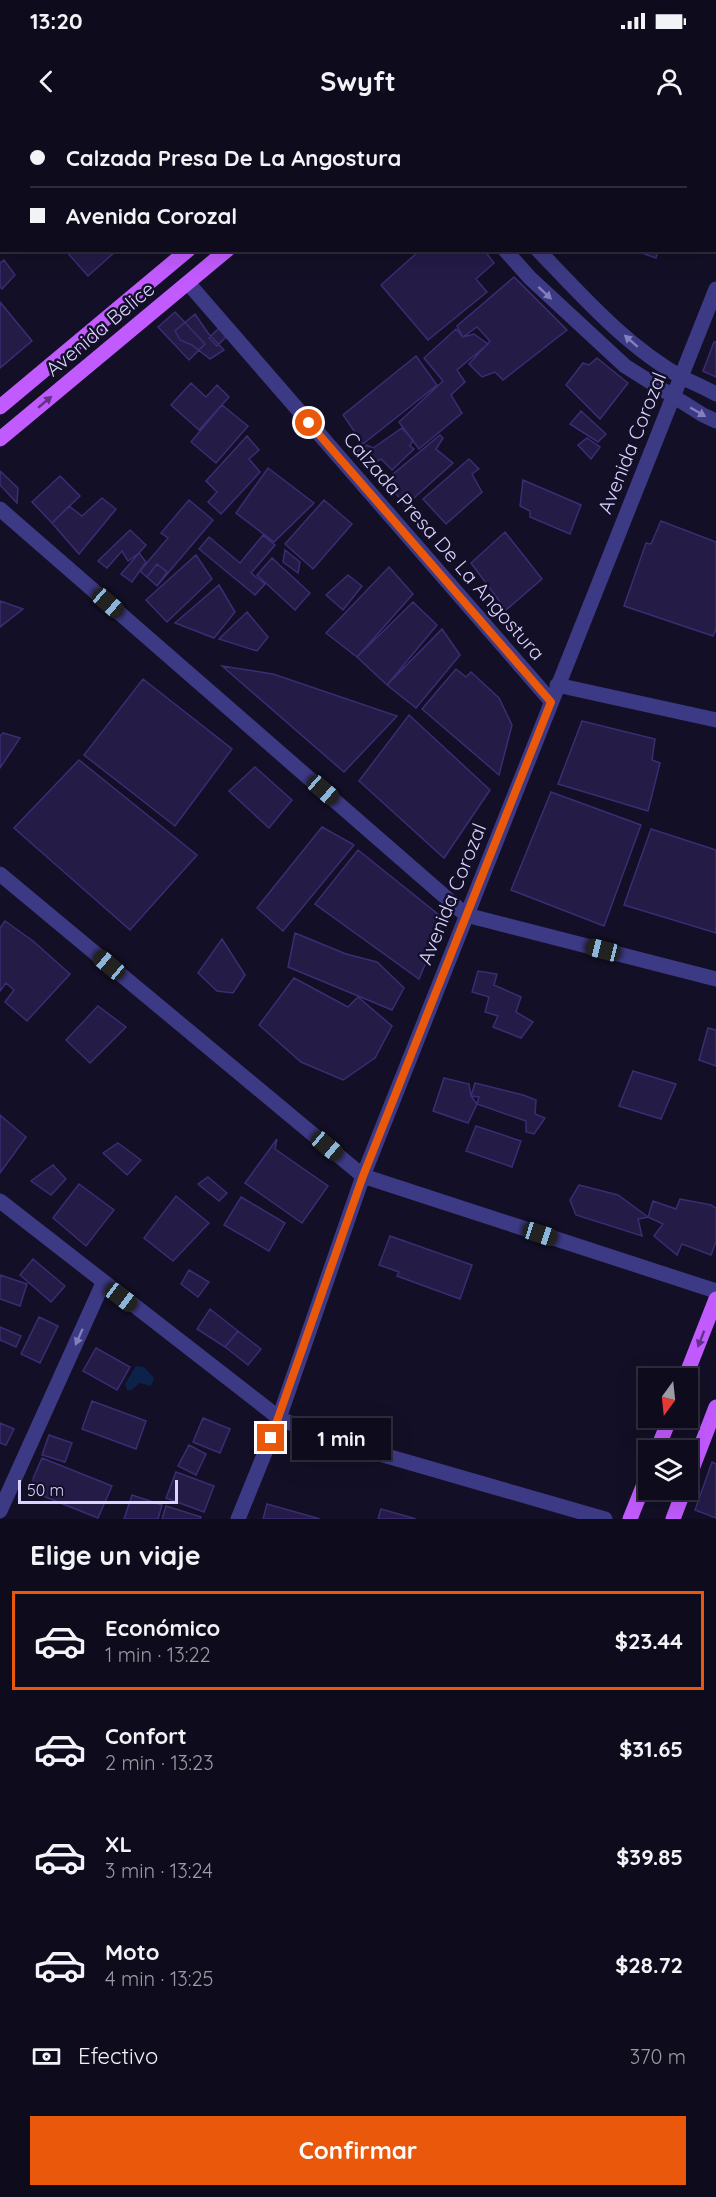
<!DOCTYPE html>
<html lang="es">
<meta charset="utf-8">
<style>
body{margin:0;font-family:Quicksand,sans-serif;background:#171425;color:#f1f3f6;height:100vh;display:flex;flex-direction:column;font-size:22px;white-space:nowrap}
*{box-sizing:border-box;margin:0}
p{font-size:20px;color:#9b9ba3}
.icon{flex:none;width:33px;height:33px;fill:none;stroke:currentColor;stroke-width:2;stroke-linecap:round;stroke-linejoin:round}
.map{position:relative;height:1399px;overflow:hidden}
.details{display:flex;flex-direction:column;background:#0e0b1c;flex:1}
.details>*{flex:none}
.hud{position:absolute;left:0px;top:0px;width:717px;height:132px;box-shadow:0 6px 24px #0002,0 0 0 2px #2e2b3b;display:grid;align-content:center;height:132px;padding:0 30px;background:#0e0b1c}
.needle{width:39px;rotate:195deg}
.buttons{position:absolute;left:638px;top:1248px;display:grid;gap:12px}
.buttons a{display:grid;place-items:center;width:60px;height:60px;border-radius:0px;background:#0e0b1c;box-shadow:0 6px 24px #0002,0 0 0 2px #2e2b3b;font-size:30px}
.scale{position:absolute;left:18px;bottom:15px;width:160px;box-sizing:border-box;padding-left:6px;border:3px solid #d9d4ff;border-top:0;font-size:16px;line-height:21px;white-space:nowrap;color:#d9d4ff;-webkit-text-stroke:4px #130f26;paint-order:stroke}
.end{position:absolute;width:27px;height:27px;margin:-14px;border:8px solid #ea580c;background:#fff;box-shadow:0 0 0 3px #fff}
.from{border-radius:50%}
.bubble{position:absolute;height:42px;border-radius:0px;background:#0e0b1c;box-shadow:0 6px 24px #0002,0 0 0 2px #2e2b3b;font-size:20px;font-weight:700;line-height:42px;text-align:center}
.car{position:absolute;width:18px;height:36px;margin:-18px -9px;border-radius:8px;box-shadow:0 0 4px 2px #0007;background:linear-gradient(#222 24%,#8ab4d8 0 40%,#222 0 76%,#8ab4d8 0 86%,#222 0)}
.hud b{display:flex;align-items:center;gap:21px;height:57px;font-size:22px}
.hud b+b{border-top:2px solid #2e2b3b}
.hud i{width:15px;height:15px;background:#f1f3f6}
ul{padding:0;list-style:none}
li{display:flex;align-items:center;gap:18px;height:99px;margin:0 12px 9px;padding:0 18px;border:3px solid transparent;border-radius:0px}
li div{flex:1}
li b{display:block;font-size:22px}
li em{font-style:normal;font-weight:700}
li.current{border-color:#ea580c}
li>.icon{width:54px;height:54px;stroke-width:1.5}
h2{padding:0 30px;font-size:27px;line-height:72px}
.pay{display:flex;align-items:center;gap:15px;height:66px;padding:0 30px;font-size:22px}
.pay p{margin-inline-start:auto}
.cta{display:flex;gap:12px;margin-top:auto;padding:12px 30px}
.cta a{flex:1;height:69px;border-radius:0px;background:#ea580c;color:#fff;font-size:24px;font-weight:700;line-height:69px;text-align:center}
.status{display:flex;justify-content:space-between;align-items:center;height:42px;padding:0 30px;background:#0e0b1c;direction:ltr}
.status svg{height:16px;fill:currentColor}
header{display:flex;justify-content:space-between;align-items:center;height:78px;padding:0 30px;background:#0e0b1c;font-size:27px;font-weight:700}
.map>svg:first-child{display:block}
</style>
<div class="status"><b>13:20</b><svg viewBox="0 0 49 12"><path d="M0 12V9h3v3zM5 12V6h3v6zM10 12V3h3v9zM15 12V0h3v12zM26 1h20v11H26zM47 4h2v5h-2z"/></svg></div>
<header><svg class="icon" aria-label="back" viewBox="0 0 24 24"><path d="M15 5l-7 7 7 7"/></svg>Swyft<svg class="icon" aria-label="person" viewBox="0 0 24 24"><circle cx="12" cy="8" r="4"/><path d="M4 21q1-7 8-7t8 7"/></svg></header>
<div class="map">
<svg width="716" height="1399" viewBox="0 0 716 1399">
<rect width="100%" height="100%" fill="#130f26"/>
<path fill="#0c2248" d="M136,1246L144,1247L153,1257L154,1259L151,1266L140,1263L131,1270H127L125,1264Z"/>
<path fill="#241b47" stroke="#3b2d73" stroke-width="1.5" d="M0,0H35L2,2L0,55Z
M262,0H301L303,2H263Z
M479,0H602V2Z
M65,130H116V131L88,156Z
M420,130H470L473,133L476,130H484L494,143L476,159L487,172L428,220L381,165Z
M633,130H658L656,138Z
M4,140L15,155L2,169L0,167V143Z
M514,157L567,210L503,260L495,252L482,257L469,244L490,221L477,207L463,217L457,206Z
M0,182L32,221L0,248Z
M175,192L205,224L189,240L158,207Z
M195,194L208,213L224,230L210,239L192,225L180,220L175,211Z
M221,206L229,214L217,226L209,218Z
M456,209L463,217L474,214L488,224L457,250L465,262L451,275L462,293L419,329L399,302L443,261L424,238Z
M714,222H716V257L703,251Z
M416,236L437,265L363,324L343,295Z
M597,238L628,263L600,299L566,265L583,243L589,245Z
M191,263L206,277L217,265L229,277L199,310L171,285Z
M222,285L248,306L216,343L191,322Z
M581,291L606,314L598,322L570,304Z
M402,308L413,320L410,326L414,329L392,350L381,339L367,346L355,333L367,325L373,328Z
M440,315L443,318L436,329L453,343L405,386L386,360Z
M247,316L259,330L249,339L260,352L221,394L208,382L217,372L206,361Z
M587,318L600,327L591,339L578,325Z
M469,339L479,349L472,354L482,372L446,404L423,379Z
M268,348L314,383L274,422L236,393Z
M0,351L18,368L17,383L0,365Z
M60,356L80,376L52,403L32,382Z
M523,360L581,385L570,414L530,397V391L520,386Z
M102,378L116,389L79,434L52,403L69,386L82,396Z
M189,380L213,400L157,466L140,451L168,418L161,413Z
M324,380L352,404L313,449L285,424Z
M661,401L716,422V509L713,516L624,486L646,423L651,424Z
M130,410L146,425L139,433L128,441L122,431L107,448L98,441Z
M505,412L542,459L506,490L471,443Z
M263,415L275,425L251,453L265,464L255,475L199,429L209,417L240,443Z
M285,430L300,442L298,453L283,442Z
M139,433L146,442L132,462L121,454Z
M196,435L212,459L167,502L146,480Z
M272,438L310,473L295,490L257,455Z
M157,444L167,452L157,466L147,457Z
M389,447L413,474L357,537L326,513Z
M348,455L362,466L343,490L326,475Z
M219,465L235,492L214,518L175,503Z
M0,481L23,489L0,507Z
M413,482L437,505L387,565L357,537Z
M247,492L268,517L257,531L219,519Z
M442,509L460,535L416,588L387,565Z
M222,546L273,554L397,596L344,652Z
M456,549L466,557L471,552L499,578L512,605L499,655L422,589Z
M143,559L232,629L175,706L84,635Z
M409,595L490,670L444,738L359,661Z
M582,601L655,619L652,640L660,643L648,691L558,664Z
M3,613L20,618L0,648V616Z
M79,640L197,735L130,810L14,708Z
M255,647L292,680L269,708L229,671Z
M551,672L641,705L604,806L511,770Z
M322,707L354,725L283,811L257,788Z
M651,709L716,730V813L624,785Z
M358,730L444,799L419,859L315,784Z
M5,801L33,821L70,854L27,901L5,882L14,870L6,863L0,871V808Z
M295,813L346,834L377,842L404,868L392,890L288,847Z
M222,819L245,855L233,873L217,871L198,853Z
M478,851L497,854L494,865L521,877L516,892L533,902L521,918L493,907L498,896L485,892L489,877L472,872Z
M294,858L348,887L358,877L392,906L375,938L343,960L301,942L259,905Z
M98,886L126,907L90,943L66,920Z
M708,908L716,910V946L699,940Z
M633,951L676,964L661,999L619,986Z
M444,958L469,964L471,976L477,984L468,1003L433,991Z
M475,963L523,975L536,980L535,994L545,998L534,1014L526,1012V1001L477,984L479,977L471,976Z
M0,995L26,1017L0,1053Z
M476,1006L521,1021L512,1047L466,1031Z
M277,1019L275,1029L328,1066L302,1103L245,1063Z
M118,1023L141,1040L127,1055L103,1033Z
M53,1045L66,1059L51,1075L31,1061Z
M208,1057L227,1073L219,1081L198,1064Z
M79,1064L114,1090L86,1126L53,1098Z
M579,1065L618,1075L648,1097L638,1099L642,1116L576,1095L570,1080Z
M176,1076L209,1103L173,1141L144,1118Z
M241,1077L285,1103L269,1131L224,1105Z
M680,1079L711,1085L716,1088V1122L711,1135L682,1124L677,1135L654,1116L663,1104L648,1097L653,1081L676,1089Z
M390,1116L472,1145L460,1179L397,1156L399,1152L379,1145Z
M33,1139L65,1166L51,1182L20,1155Z
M189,1150L209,1162L198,1177L181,1164Z
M0,1155L27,1164L20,1186L0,1179Z
M210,1189L238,1211L225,1227L197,1209Z
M39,1197L58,1206L40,1243L21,1234Z
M0,1207L21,1216L16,1227L0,1220Z
M238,1211L261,1229L248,1245L225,1227Z
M96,1228L130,1247L117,1270L83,1251Z
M92,1281L146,1301L136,1329L82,1309Z
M203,1298L230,1309L220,1333L193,1322Z
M0,1303L14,1309L6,1325L0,1323Z
M49,1315L72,1323L65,1342L42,1335Z
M189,1325L206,1334L196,1355L178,1346Z
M42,1338L112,1366L98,1398L28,1370Z
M712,1342L716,1344V1398L695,1390Z
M176,1352L214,1366L204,1392L166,1378Z
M132,1375L162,1385L158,1399H124Z
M267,1384L320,1399H263Z
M166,1386L201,1397L200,1399H162Z
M381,1389L416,1399H378Z"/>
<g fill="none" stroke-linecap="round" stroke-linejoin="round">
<path stroke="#3d3a85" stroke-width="15" d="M143,0L144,2
M413,0L415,2
M0,82L2,84
M505,130L530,158L625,246L703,295L716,301
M538,130C582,176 627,227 683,258C694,263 705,268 716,274
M188,163L551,581
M0,389L466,795L716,859
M557,565L716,600
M0,754L363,1056L716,1171
M0,1081L279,1298L321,1317L605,1399
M0,1391L103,1163
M238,1399L279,1298L363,1056L716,169"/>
<path stroke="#c25bff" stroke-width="15" d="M344,2L345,0
M383,2L384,0
M0,287L188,130
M0,319L227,130
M685,1258L716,1179
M657,1330L670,1298
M687,1362L716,1287
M630,1399L648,1354
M673,1399L684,1370"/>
</g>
<defs><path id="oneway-solid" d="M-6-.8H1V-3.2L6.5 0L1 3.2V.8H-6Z" transform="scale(1.5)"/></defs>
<g fill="#837fbc">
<use href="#oneway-solid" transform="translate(545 173) rotate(43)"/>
<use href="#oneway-solid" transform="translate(631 221) rotate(-139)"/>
<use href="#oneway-solid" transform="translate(698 292) rotate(30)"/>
<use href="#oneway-solid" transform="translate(79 1217) rotate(114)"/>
</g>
<g fill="#623188">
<use href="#oneway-solid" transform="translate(45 282) rotate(-40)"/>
<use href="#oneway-solid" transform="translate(701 1219) rotate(111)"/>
</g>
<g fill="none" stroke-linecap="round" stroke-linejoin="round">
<path stroke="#ea580c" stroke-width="8" d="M271,1318L363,1056L551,582L309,303"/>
</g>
<g text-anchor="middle" stroke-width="5" stroke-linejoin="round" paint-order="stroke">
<g font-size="20" fill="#d9d4ff" stroke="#130f26">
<text transform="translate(100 209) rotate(-40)" y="7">Avenida Belice</text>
<text transform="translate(632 323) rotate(-68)" y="7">Avenida Corozal</text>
<text transform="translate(444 426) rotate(49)" y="7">Calzada Presa De La Angostura</text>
<text transform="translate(452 774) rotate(-68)" y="7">Avenida Corozal</text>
</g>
</g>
</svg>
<div class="buttons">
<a><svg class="needle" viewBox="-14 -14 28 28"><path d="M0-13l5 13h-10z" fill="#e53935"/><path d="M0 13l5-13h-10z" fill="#9b9ba3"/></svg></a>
<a><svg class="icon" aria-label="layers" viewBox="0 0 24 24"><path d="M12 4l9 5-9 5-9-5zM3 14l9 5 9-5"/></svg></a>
</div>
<div class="scale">50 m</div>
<i class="end from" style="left:309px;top:303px"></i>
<i class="end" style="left:271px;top:1318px"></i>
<div class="bubble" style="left:292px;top:1298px;width:99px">1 min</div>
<i class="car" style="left:108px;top:483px;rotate:131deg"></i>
<i class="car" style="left:323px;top:670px;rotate:131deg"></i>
<i class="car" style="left:603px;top:830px;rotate:284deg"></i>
<i class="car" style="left:109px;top:845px;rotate:310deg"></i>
<i class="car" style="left:327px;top:1026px;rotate:130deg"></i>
<i class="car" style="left:540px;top:1114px;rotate:108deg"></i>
<i class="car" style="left:121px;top:1177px;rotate:127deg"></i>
<div class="hud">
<b><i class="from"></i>Calzada Presa De La Angostura</b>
<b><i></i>Avenida Corozal</b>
</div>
</div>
<section class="details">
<h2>Elige un viaje</h2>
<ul>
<li class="current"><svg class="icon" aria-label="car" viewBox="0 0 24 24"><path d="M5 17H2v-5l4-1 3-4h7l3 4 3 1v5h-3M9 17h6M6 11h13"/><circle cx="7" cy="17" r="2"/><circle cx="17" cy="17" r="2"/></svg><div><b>Económico</b><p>1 min · 13:22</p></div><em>$23.44</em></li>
<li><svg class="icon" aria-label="car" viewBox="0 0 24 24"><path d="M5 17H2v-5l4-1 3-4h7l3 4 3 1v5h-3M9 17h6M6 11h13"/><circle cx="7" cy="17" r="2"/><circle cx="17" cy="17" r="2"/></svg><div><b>Confort</b><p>2 min · 13:23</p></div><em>$31.65</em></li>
<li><svg class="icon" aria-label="car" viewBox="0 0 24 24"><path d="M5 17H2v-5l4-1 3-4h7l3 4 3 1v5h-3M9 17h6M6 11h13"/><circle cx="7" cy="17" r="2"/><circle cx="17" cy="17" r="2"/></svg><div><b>XL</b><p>3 min · 13:24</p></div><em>$39.85</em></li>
<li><svg class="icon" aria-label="car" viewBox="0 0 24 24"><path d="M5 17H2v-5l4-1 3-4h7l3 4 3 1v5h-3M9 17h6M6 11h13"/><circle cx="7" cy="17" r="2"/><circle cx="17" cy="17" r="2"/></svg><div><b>Moto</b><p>4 min · 13:25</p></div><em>$28.72</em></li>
</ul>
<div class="pay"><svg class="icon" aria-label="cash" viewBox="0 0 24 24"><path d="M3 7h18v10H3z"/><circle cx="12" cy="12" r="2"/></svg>Efectivo<p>370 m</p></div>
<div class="cta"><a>Confirmar</a></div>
</section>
